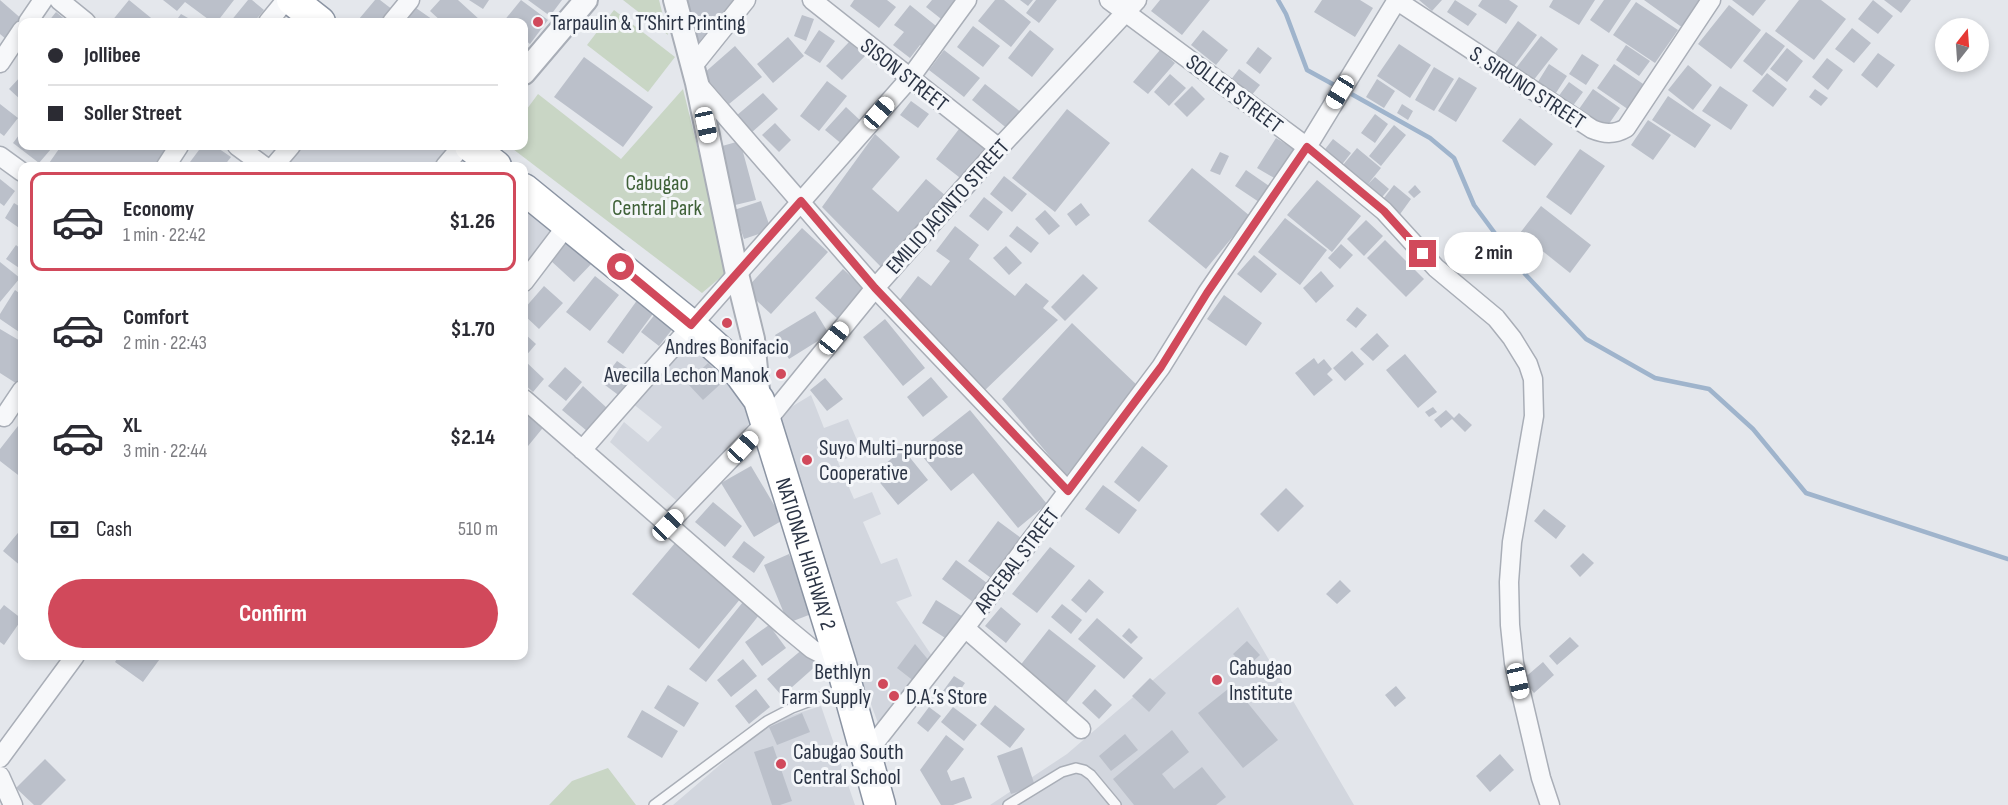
<!DOCTYPE html>
<meta charset="utf-8">
<style>
body{margin:0;font-family:"Sofia Sans Condensed",sans-serif;background:#f7f7f7;color:#2b2b33;height:100vh;display:flex;flex-direction:column;font-size:22px;white-space:nowrap}
*{box-sizing:border-box;margin:0}
p{font-size:20px;color:#7c7c81}
.icon{flex:none;width:33px;height:33px;fill:none;stroke:currentColor;stroke-width:2;stroke-linecap:round;stroke-linejoin:round}
.map{position:relative;flex:1;overflow:hidden}
.panel{position:absolute;left:18px;top:162px;width:510px;height:498px;display:flex;flex-direction:column;background:#fff;border-radius:12px;box-shadow:0 3px 9px #0003}
.panel>*{flex:none}
.guide{position:absolute;left:18px;top:18px;width:510px;height:132px;border-radius:12px;box-shadow:0 3px 9px #0003;display:grid;align-content:center;height:132px;padding:0 30px;background:#fff}
.needle{width:39px;rotate:17deg}
.fabs{position:absolute;left:1935px;top:18px;display:grid;gap:12px}
.fabs a{display:grid;place-items:center;width:54px;height:54px;border-radius:50%;background:#fff;box-shadow:0 3px 9px #0003;font-size:30px}
.end{position:absolute;width:27px;height:27px;margin:-14px;border:8px solid #d1495b;background:#fff;box-shadow:0 0 0 3px #fff}
.from{border-radius:50%}
.bubble{position:absolute;height:42px;border-radius:21px;background:#fff;box-shadow:0 3px 9px #0003;font-size:20px;font-weight:700;line-height:42px;text-align:center}
.car{position:absolute;width:18px;height:36px;margin:-18px -9px;border-radius:8px;box-shadow:0 0 4px 2px #0007;background:linear-gradient(#fff 24%,#345 0 40%,#fff 0 76%,#345 0 86%,#fff 0)}
.guide b{display:flex;align-items:center;gap:21px;height:57px;font-size:22px}
.guide b+b{border-top:2px solid #e1e1e2}
.guide i{width:15px;height:15px;background:#2b2b33}
ul{padding:10px 0 0;list-style:none}
li{display:flex;align-items:center;gap:18px;height:99px;margin:0 12px 9px;padding:0 18px;border:3px solid transparent;border-radius:12px}
li div{flex:1}
li b{display:block;font-size:22px}
li em{font-style:normal;font-weight:700}
li.on{border-color:#d1495b}
li>.icon{width:54px;height:54px;stroke-width:1.5}
.pay{display:flex;align-items:center;gap:15px;height:66px;padding:0 30px;font-size:22px}
.pay p{margin-inline-start:auto}
.cta{display:flex;gap:12px;margin-top:auto;padding:12px 30px}
.cta a{flex:1;height:69px;border-radius:36px;background:#d1495b;color:#fff;font-size:24px;font-weight:700;line-height:69px;text-align:center}
.map>svg:first-child{display:block}
</style>
<div class="map">
<svg width="2008" height="805" viewBox="0 0 2008 805">
<rect width="100%" height="100%" fill="#e4e7ec"/>
<path fill="#d2d6de" d="M303,146H444L450,151L437,166H285Z
M524,206L556,232L524,272Z
M690,341L740,388L749,424L678,502L610,442L624,422L648,442L662,427L632,403Z
M811,395L824,428L848,419L862,452L838,462L854,499L872,492L881,514L863,522L881,564L897,558L912,596L896,602L936,662L881,731L842,627L778,415Z
M1238,607L1354,805H990L1067,754Z
M821,706L855,805H673L770,722Z"/>
<path fill="#c9d6c5" d="M623,0H659L668,35Z
M614,10L675,57L648,92L587,45Z
M683,89L728,271L702,293L509,146H524V113L538,94L621,159Z
M608,768L636,805H549L572,781Z"/>
<g fill="none" stroke-linecap="round" stroke-linejoin="round">
<path stroke="#9fb4cc" stroke-width="4.5" d="M1278,0L1286,14L1307,70L1338,87
M1346,91L1430,138L1454,158L1474,205L1525,274L1586,339L1655,378L1709,389L1753,429L1806,493L2008,559"/>
</g>
<path fill="#bbc0ca" d="M0,0L24,21L7,40L0,34Z
M129,0L156,22H111Z
M163,0H234L217,22H212L185,2L177,11Z
M248,0H252L264,10L254,22H230Z
M375,0H380L393,10L384,22H363L359,19Z
M440,0H458L480,20L478,22H442L430,11Z
M469,0H489L483,9Z
M521,0L548,20L530,44L524,39V22H503Z
M528,0H562L550,16Z
M683,0H733L695,47Z
M854,0H887L896,7L879,28L850,6Z
M932,0H962L945,22L926,7Z
M995,0H1004L1031,22L1011,47L978,21Z
M1020,0H1033L1028,6Z
M1036,0H1057L1039,23L1026,13Z
M1160,0H1210L1182,35L1151,11Z
M1322,0H1360L1373,8L1355,37L1314,12Z
M1419,0H1442L1432,11Z
M1455,0L1477,14L1468,26L1447,12Z
M1482,0H1509L1518,6L1506,24L1478,6Z
M1553,0H1595L1579,25L1549,7Z
M1604,0H1631L1609,33L1590,20Z
M1644,0H1703L1683,28Z
M1732,0H1766L1753,16Z
M1799,0H1821L1846,19L1814,60L1775,31Z
M1873,0L1893,16L1878,34L1858,19Z
M1884,0H1911L1901,13Z
M1636,2L1678,30L1655,63L1613,35Z
M910,5L941,30L926,50L920,45L910,58L893,45L904,32L894,25Z
M1729,5L1761,30L1731,69L1698,44Z
M416,8L436,22H405Z
M56,12L68,22H48Z
M181,14L195,22H175Z
M802,15L814,19L806,41L794,36Z
M1518,21L1537,35L1509,73L1491,59Z
M973,26L1000,46L983,67L957,47Z
M1852,28L1871,43L1854,63L1835,49Z
M819,30L835,41L820,63L804,53Z
M1030,30L1054,49L1032,77L1008,58Z
M1203,30L1228,50L1216,65L1191,45Z
M1766,32L1785,46L1762,76L1743,61Z
M1541,36L1558,49L1529,86L1512,73Z
M788,37L804,56L773,83L757,64Z
M849,42L865,56L842,80L826,66Z
M524,44L533,51L524,64Z
M1399,44L1431,65L1410,98L1377,76Z
M1626,45L1650,61L1639,76L1616,60Z
M735,46L762,77L729,104L703,74Z
M1258,47L1272,58L1260,74L1246,63Z
M1787,48L1803,61L1787,82L1770,69Z
M944,50L980,78L964,97L929,70Z
M1160,50L1175,63L1148,94L1133,82Z
M1878,53L1895,65L1877,88L1861,75Z
M1582,54L1599,65L1586,85L1569,74Z
M584,57L653,107L623,147L554,97Z
M1827,58L1843,70L1828,90L1812,77Z
M1549,64L1567,76L1554,96L1536,85Z
M1614,64L1649,88L1632,112L1597,88Z
M1688,65L1712,85L1693,110L1668,90Z
M1434,67L1454,79L1434,111L1415,100Z
M1239,69L1260,85L1247,101L1227,85Z
M1767,73L1787,89L1773,107L1752,91Z
M1170,74L1186,88L1169,106L1154,92Z
M22,75V101L9,89Z
M1459,77L1477,88L1456,122L1438,111Z
M1377,79L1395,91L1384,108L1366,97Z
M827,81L847,96L819,131L800,116Z
M1569,82L1583,92L1572,107L1558,97Z
M985,84L1022,113L1009,130L972,100Z
M1192,86L1205,99L1187,117L1174,104Z
M1720,86L1748,105L1731,130L1702,111Z
M1593,89L1620,108L1606,128L1579,109Z
M1815,89L1828,98L1821,106L1809,97Z
M763,93L778,109L751,133L736,116Z
M1668,96L1711,125L1695,148L1652,120Z
M911,101L929,114L918,128L900,115Z
M0,104L18,118L4,136L0,133Z
M1402,104L1413,111L1408,120L1397,113Z
M846,107L863,123L843,145L825,130Z
M1067,109L1110,143L1055,212L1012,178Z
M1375,114L1388,124L1375,143L1361,133Z
M1520,118L1553,144L1535,166L1502,141Z
M1648,120L1671,135L1653,160L1631,145Z
M775,123L791,140L779,152L762,135Z
M1394,125L1406,135L1381,166L1369,156Z
M959,129L987,151L964,181L936,159Z
M22,131V146H46L51,149L39,163L13,143Z
M875,134L900,157L872,189L898,212L926,179L946,196L885,271L822,207Z
M1276,138L1294,149L1276,179L1257,168Z
M1333,139L1351,153L1337,171L1319,157Z
M740,141L756,200L731,206L715,148Z
M61,146H168L173,149L161,166H47Z
M202,146H215L231,157L224,166H187Z
M1357,148L1381,168L1368,184L1375,177L1389,189L1378,202L1338,171Z
M1580,149L1605,166L1571,215L1546,197Z
M1220,152L1229,156L1220,175L1210,171Z
M1192,168L1250,216L1206,269L1148,221Z
M1246,170L1272,188L1262,204L1235,186Z
M1004,176L1027,194L1012,212L990,194Z
M0,179L15,191L4,206L0,203Z
M1317,180L1361,216L1332,252L1287,215Z
M1394,185L1411,199L1398,217L1380,203Z
M1415,185L1421,192L1414,198L1408,192Z
M984,197L1003,212L988,231L969,216Z
M761,201L771,230L744,239L734,210Z
M14,203L22,208V230L5,218Z
M1081,203L1090,215L1076,226L1067,214Z
M1541,206L1591,245L1570,273L1520,233Z
M1045,210L1060,226L1049,235L1035,219Z
M1285,218L1327,250L1300,285L1258,252Z
M1366,220L1383,236L1364,256L1347,239Z
M955,226L979,245L969,259L1015,296L1026,283L1049,301L1043,308L1058,320L983,392L898,302L918,276L931,286L950,261L936,251Z
M1017,226L1039,243L1031,253L1009,236Z
M802,228L828,252L771,314L745,290Z
M572,236L596,259L574,282L550,260Z
M1385,240L1424,279L1406,297L1367,258Z
M1341,244L1353,255L1340,269L1328,258Z
M16,245L22,250V270L6,259Z
M1006,246L1022,263L1009,275L993,258Z
M1254,255L1277,274L1261,293L1237,274Z
M0,262L20,278L0,302Z
M843,269L868,292L841,322L815,298Z
M1321,271L1334,286L1316,303L1303,288Z
M1083,274L1098,288L1065,321L1051,307Z
M595,276L619,295L590,331L566,312Z
M544,286L563,303L539,329L524,315V309Z
M15,290L22,295V334L0,319V314Z
M1224,295L1262,323L1246,346L1207,319Z
M638,299L655,311L623,354L607,342Z
M1357,307L1367,315L1356,328L1346,320Z
M815,311L829,334L789,359L775,335Z
M656,313L674,327L659,346L641,332Z
M885,319L925,368L903,386L863,337Z
M1072,323L1139,387L1066,476L1002,399Z
M0,329L22,342V387L0,373Z
M524,333L536,344L524,358Z
M1377,333L1389,346L1373,361L1360,349Z
M1352,351L1364,364L1345,381L1333,368Z
M1405,354L1437,392L1418,408L1386,370Z
M1314,358L1318,364L1324,359L1332,369L1327,374L1333,380L1314,396L1295,373Z
M524,360L544,379L533,392L524,384Z
M617,361L637,375L621,397L601,382Z
M708,363L725,380L703,400L687,383Z
M565,367L582,382L566,401L548,386Z
M931,377L948,397L923,417L907,397Z
M825,378L843,399L827,411L810,390Z
M583,386L607,408L587,431L562,410Z
M524,406L546,424L524,451Z
M1433,407L1437,412L1429,417L1425,412Z
M970,410L1047,504L1018,528L973,473L951,491L918,451Z
M1446,410L1454,418L1459,413L1472,425L1465,432L1452,419L1441,428L1434,420Z
M18,426L22,430V478L0,461V449Z
M1142,446L1168,466L1139,502L1114,482Z
M903,449L928,480L898,505L873,474Z
M751,466L783,520L754,537L721,483Z
M1103,485L1137,510L1119,534L1085,509Z
M1286,488L1304,506L1278,532L1260,514Z
M713,502L742,526L725,547L695,522Z
M1544,509L1566,526L1556,539L1534,521Z
M998,521L1025,541L995,581L968,561Z
M22,528V567L3,551Z
M744,541L765,557L754,573L732,557Z
M675,543L741,598L699,649L632,594Z
M1050,547L1075,566L1037,613L1012,594Z
M1583,553L1594,563L1580,577L1570,566Z
M789,554L814,613L788,623L764,565Z
M956,560L987,583L973,602L942,579Z
M1089,579L1104,592L1086,613L1071,600Z
M1340,580L1351,591L1337,604L1326,594Z
M747,597L763,610L706,682L689,669Z
M936,600L968,620L953,643L922,623Z
M1062,604L1082,620L1071,634L1051,617Z
M4,605L22,619L4,645L0,642V610Z
M1001,607L1021,624L1006,643L985,626Z
M1097,618L1143,658L1124,679L1078,639Z
M769,625L786,648L762,666L745,642Z
M1129,628L1138,637L1131,644L1122,636Z
M1049,629L1096,666L1065,704L1019,667Z
M1570,637L1579,646L1557,665L1549,656Z
M1247,641L1260,655L1246,668L1233,654Z
M915,644L931,663L915,682L897,668Z
M804,648L818,664L782,696L767,679Z
M119,656H162L143,682L115,662Z
M743,659L757,676L731,697L717,680Z
M1543,662L1554,675L1534,693L1523,679Z
M954,676L965,683L954,699L943,691Z
M1150,678L1166,693L1149,712L1132,696Z
M668,685L699,703L684,727L654,708Z
M1233,685L1278,740L1243,768L1198,713Z
M1396,686L1406,698L1395,707L1385,695Z
M756,689L770,707L749,724L735,706Z
M1095,689L1112,705L1099,719L1082,703Z
M995,705L1025,729L1010,748L980,724Z
M929,707L941,716L928,732L917,723Z
M953,707L977,725L964,741L941,722Z
M642,710L678,731L662,758L627,737Z
M802,713L810,732L777,745L769,727Z
M1172,730L1189,752L1162,774L1174,789L1202,767L1226,797L1216,805H1134L1113,779Z
M1125,734L1138,750L1111,771L1099,756Z
M946,735L964,749L947,771L951,781L964,777L972,798L953,805H941L920,770Z
M773,746L792,801L780,805H772L754,752Z
M1022,747L1035,786L1011,794L997,756Z
M1500,754L1514,770L1490,792L1476,776Z
M45,759L66,780L41,805H34L16,788Z"/>
<g fill="none" stroke-linecap="round" stroke-linejoin="round">
<g stroke="#a9aeb7" stroke-width="12">
<path id="service" d="M654,805L767,721L792,708L845,688
M1008,805L1062,772L1076,768L1084,770L1091,775L1116,805"/>
</g>
<g stroke="#a9aeb7" stroke-width="21">
<path id="minor" d="M59,0L86,22
M812,0L999,148
M1109,0L1307,147L1384,211L1436,268L1496,318L1512,338L1528,364L1533,379L1534,416L1512,542L1509,582L1510,625L1514,663L1541,778L1550,805
M1396,0L1592,129C1604,134 1614,135 1626,128L1711,0
M28,22L43,0
M268,22L286,0
M392,22L410,0
M0,63L22,30
M693,66L746,0
M697,83L875,288L1068,491
M237,146L264,166
M0,156L22,172
M166,166L179,146
M274,166L291,146
M445,166L462,146
M524,282L568,224
M524,399L783,625L812,649L841,664
M4,417L22,390
M582,450L910,78L967,0
M667,525L765,423L875,288L999,148L1137,0
M965,628L1081,729
M866,754L965,628L1161,367L1207,293L1307,147L1397,0
M0,758L75,656
M0,776L13,805"/>
</g>
<g stroke="#a9aeb7" stroke-width="26">
<path id="tertiary" d="M675,0L697,83L737,274L753,339L759,400
M524,73L586,0"/>
</g>
<g stroke="#8b94a3" stroke-width="33">
<g id="trunk">
<path d="M292,0L320,22"/>
<path d="M470,146L496,166"/>
<path id="s1" d="M524,189L691,325L729,359L759,400L841,664L880,805"/>
</g>
</g>
<use href="#service" stroke="#f7f8fa" stroke-width="9"/>
<use href="#minor" stroke="#f7f8fa" stroke-width="18"/>
<use href="#tertiary" stroke="#f7f8fa" stroke-width="22"/>
<use href="#trunk" stroke="#fff" stroke-width="30"/>
</g>
<g fill="none" stroke-linecap="round" stroke-linejoin="round">
<path stroke="#d1495b" stroke-width="8" d="M621,267L691,325L801,201L875,288L1068,491L1161,367L1207,293L1307,147L1384,211L1423,254"/>
</g>
<g fill="#d1495b" stroke="#f4f6f9" stroke-width="2">
<circle cx="538" cy="22" r="6"/>
<circle cx="727" cy="323" r="6"/>
<circle cx="781" cy="374" r="6"/>
<circle cx="807" cy="460" r="6"/>
<circle cx="1217" cy="680" r="6"/>
<circle cx="883" cy="684" r="6"/>
<circle cx="894" cy="696" r="6"/>
<circle cx="781" cy="764" r="6"/>
</g>
<g text-anchor="middle" stroke-width="6" stroke-linejoin="round" paint-order="stroke">
<g font-size="22" fill="#2b3445" stroke="#f4f6f9" text-anchor="start">
<text x="550" y="30">Tarpaulin &amp; T’Shirt Printing</text>
<text x="727" y="354" text-anchor="middle">Andres Bonifacio</text>
<text x="769" y="382" text-anchor="end">Avecilla Lechon Manok</text>
<text x="819" y="455">Suyo Multi-purpose<tspan x="819" dy="25">Cooperative</tspan></text>
<text x="1229" y="675">Cabugao<tspan x="1229" dy="25">Institute</tspan></text>
<text x="871" y="679" text-anchor="end">Bethlyn<tspan x="871" dy="25">Farm Supply</tspan></text>
<text x="906" y="704">D.A.’s Store</text>
<text x="793" y="759">Cabugao South<tspan x="793" dy="25">Central School</tspan></text>
</g>
<g font-size="22" fill="#2b3445" stroke="#f4f6f9">
<text transform="translate(905 74) rotate(38)" y="8">SISON STREET</text>
<text transform="translate(1528 87) rotate(33)" y="8">S. SIRUNO STREET</text>
<text transform="translate(1235 93) rotate(37)" y="8">SOLLER STREET</text>
<text transform="translate(947 206) rotate(-48)" y="8">EMILIO JACINTO STREET</text>
<text dy="8" stroke="none"><textPath href="#s1" startOffset="478">NATIONAL HIGHWAY 2</textPath></text>
<text transform="translate(1016 560) rotate(-53)" y="8">ARCEBAL STREET</text>
</g>
<g font-size="22" fill="#3f6138" stroke="#f4f6f9">
<text x="657" y="190">Cabugao<tspan x="657" dy="25">Central Park</tspan></text>
</g>
</g>
</svg>
<div class="fabs">
<a><svg class="needle" viewBox="-14 -14 28 28"><path d="M0-13l5 13h-10z" fill="#e53935"/><path d="M0 13l5-13h-10z" fill="#7c7c81"/></svg></a>
</div>
<i class="end from" style="left:621px;top:267px"></i>
<i class="end" style="left:1423px;top:254px"></i>
<div class="bubble" style="left:1444px;top:232px;width:99px">2 min</div>
<i class="car" style="left:1340px;top:92px;rotate:212deg"></i>
<i class="car" style="left:879px;top:113px;rotate:41deg"></i>
<i class="car" style="left:706px;top:125px;rotate:168deg"></i>
<i class="car" style="left:834px;top:338px;rotate:39deg"></i>
<i class="car" style="left:743px;top:447px;rotate:43deg"></i>
<i class="car" style="left:668px;top:525px;rotate:44deg"></i>
<i class="car" style="left:1518px;top:681px;rotate:167deg"></i>
<div class="guide">
<b><i class="from"></i>Jollibee</b>
<b><i></i>Soller Street</b>
</div>
<section class="panel">
<ul>
<li class="on"><svg class="icon" aria-label="car" viewBox="0 0 24 24"><path d="M5 17H2v-5l4-1 3-4h7l3 4 3 1v5h-3M9 17h6M6 11h13"/><circle cx="7" cy="17" r="2"/><circle cx="17" cy="17" r="2"/></svg><div><b>Economy</b><p>1 min · 22:42</p></div><em>$1.26</em></li>
<li><svg class="icon" aria-label="car" viewBox="0 0 24 24"><path d="M5 17H2v-5l4-1 3-4h7l3 4 3 1v5h-3M9 17h6M6 11h13"/><circle cx="7" cy="17" r="2"/><circle cx="17" cy="17" r="2"/></svg><div><b>Comfort</b><p>2 min · 22:43</p></div><em>$1.70</em></li>
<li><svg class="icon" aria-label="car" viewBox="0 0 24 24"><path d="M5 17H2v-5l4-1 3-4h7l3 4 3 1v5h-3M9 17h6M6 11h13"/><circle cx="7" cy="17" r="2"/><circle cx="17" cy="17" r="2"/></svg><div><b>XL</b><p>3 min · 22:44</p></div><em>$2.14</em></li>
</ul>
<div class="pay"><svg class="icon" aria-label="cash" viewBox="0 0 24 24"><path d="M3 7h18v10H3z"/><circle cx="12" cy="12" r="2"/></svg>Cash<p>510 m</p></div>
<div class="cta"><a>Confirm</a></div>
</section>
</div>
